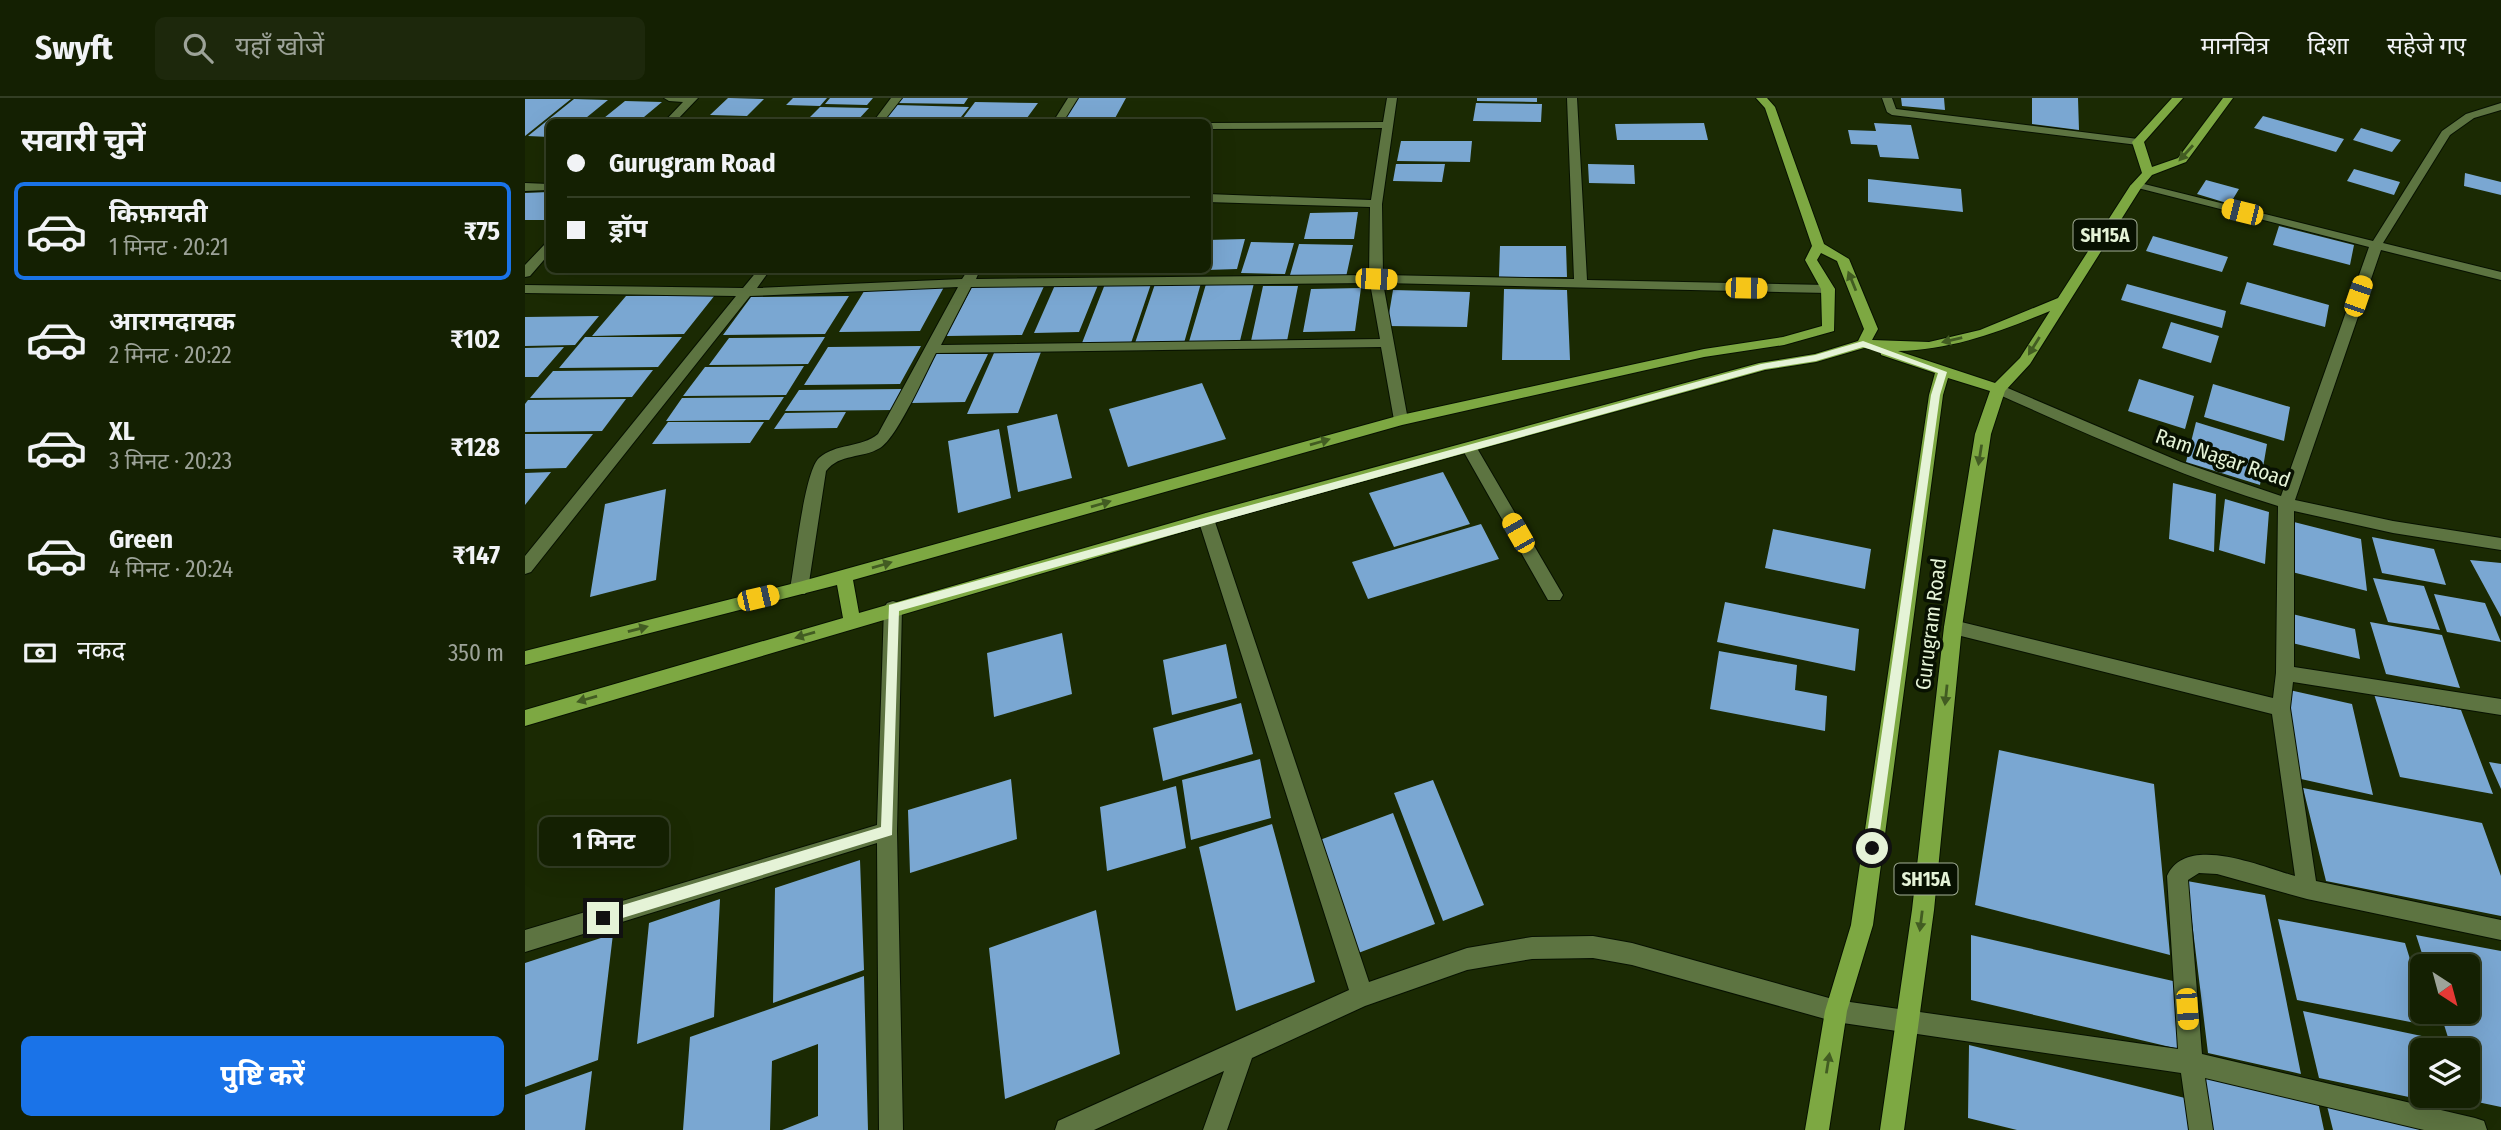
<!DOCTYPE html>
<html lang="hi">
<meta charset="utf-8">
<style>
body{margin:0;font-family:"Fira Sans Condensed","Noto Sans Devanagari",sans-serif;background:#1d280c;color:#f1f3f6;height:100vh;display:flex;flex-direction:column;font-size:26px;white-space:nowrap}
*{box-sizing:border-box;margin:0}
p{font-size:23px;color:#9da399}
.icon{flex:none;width:38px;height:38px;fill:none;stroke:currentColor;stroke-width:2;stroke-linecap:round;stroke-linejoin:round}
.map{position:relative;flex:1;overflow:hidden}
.side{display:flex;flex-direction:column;background:#142002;width:525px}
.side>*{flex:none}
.banner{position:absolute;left:21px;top:21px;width:665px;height:154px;border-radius:10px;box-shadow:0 7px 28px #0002,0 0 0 2px #333e24;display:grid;align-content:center;height:154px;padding:0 21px;background:#142002}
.needle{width:46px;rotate:144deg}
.buttons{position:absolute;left:1885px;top:856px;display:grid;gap:14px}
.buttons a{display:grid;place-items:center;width:70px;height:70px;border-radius:10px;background:#142002;box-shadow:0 7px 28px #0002,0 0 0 2px #333e24;font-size:35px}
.end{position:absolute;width:32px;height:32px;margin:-16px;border:9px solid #e5f3d7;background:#111;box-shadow:0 0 0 4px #111}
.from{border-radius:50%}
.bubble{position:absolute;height:49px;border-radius:10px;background:#142002;box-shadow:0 7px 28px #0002,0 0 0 2px #333e24;font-size:23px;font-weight:700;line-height:49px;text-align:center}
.car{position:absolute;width:21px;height:42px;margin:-21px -10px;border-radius:9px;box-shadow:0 0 5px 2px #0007;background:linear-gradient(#f5c518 24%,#345 0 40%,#f5c518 0 76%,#345 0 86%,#f5c518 0)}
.banner b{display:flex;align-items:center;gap:24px;height:66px;font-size:26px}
.banner b+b{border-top:2px solid #333e24}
.banner i{width:18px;height:18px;background:#f1f3f6}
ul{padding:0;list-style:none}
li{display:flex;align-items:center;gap:21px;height:98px;margin:0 14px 10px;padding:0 7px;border:4px solid transparent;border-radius:10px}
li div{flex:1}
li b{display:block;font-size:26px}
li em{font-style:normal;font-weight:700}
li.active{border-color:#1a73e8}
li>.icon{width:63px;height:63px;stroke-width:1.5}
h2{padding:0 21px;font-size:32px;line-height:84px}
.pay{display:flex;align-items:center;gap:18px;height:77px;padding:0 21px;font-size:26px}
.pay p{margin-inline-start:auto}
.button{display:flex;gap:14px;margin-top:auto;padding:14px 21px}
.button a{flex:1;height:80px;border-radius:10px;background:#1a73e8;color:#fff;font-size:28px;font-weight:700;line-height:80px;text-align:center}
header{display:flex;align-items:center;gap:42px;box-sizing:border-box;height:98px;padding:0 35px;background:#142002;border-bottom:2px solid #333e24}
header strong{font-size:33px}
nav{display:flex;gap:38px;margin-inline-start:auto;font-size:24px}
.search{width:490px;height:63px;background:#1d280c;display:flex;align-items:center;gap:18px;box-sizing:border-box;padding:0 24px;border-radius:10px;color:#9da399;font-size:26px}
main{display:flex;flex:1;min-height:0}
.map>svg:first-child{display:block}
</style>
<header>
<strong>Swyft</strong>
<div class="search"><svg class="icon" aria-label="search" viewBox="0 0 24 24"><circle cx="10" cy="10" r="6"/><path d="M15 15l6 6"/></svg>यहाँ खोजें</div>
<nav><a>मानचित्र</a><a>दिशा</a><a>सहेजे गए</a></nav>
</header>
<main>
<section class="side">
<h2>सवारी चुनें</h2>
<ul>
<li class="active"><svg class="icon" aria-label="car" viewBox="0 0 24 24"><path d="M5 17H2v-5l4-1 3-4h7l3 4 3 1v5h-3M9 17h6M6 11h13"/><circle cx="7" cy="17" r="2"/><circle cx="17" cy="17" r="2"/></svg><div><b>किफ़ायती</b><p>1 मिनट · 20:21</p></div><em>₹75</em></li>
<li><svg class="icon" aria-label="car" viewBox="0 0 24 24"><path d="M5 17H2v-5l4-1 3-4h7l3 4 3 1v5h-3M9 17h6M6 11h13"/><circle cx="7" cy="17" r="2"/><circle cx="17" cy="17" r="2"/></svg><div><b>आरामदायक</b><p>2 मिनट · 20:22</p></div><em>₹102</em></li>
<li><svg class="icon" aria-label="car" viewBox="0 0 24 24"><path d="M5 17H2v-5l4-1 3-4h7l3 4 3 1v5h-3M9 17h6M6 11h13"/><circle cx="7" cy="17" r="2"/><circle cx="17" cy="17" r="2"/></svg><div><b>XL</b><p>3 मिनट · 20:23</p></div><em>₹128</em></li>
<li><svg class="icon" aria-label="car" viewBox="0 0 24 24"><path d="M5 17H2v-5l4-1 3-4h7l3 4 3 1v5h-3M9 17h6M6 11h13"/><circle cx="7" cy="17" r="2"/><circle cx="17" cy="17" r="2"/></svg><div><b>Green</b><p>4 मिनट · 20:24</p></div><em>₹147</em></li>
</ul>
<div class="pay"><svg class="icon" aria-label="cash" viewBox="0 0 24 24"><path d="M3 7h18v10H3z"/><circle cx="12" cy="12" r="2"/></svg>नकद<p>350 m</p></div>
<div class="button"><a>पुष्टि करें</a></div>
</section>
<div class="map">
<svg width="1976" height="1032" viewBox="0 0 1976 1032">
<rect width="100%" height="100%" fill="#1b2a03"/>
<path fill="#7aa7d2" d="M203,0H205L239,1L222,18L185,17Z
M268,0H302L295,8L261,7Z
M305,0H348L342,7L300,6Z
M374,0H443L439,6L370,5Z
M552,0H601L589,22H539Z
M952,0H1012V4L952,3Z
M1376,0H1419L1420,12L1377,8Z
M1507,0H1553L1554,32L1507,26Z
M0,1H46L0,38Z
M49,1L83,2L56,24H24V39L3,38Z
M100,3L137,4L113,24H74Z
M450,4L513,5L499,24H435Z
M951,5L1017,6L1016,24L948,23Z
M371,7L444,9L432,24H356Z
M295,9L344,10L331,24H280Z
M1738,18L1819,41L1811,54L1729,30Z
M171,19L234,20L230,24H164Z
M1179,25L1183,42H1092L1090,26Z
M1349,25L1386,27L1394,61L1355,59L1352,47L1326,46L1323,32L1351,33Z
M1836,30L1876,42L1867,54L1828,42Z
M876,43H947L945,64L872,63Z
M871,66H920L917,84L868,83Z
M1063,66L1109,67L1110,86L1064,85Z
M1829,71L1875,84L1869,97L1822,83Z
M1940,75L1976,84V97L1939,88Z
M1343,81L1436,91L1438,114L1343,104Z
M1681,82L1714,91L1705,106L1672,96Z
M24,94V117L19,122H0V95Z
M833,114L829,141H779L785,115Z
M1754,128L1829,147L1825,167L1748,147Z
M1628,138L1703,159L1697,174L1621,153Z
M720,141L712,171L682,172V142Z
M726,144L769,145L760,176L716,175Z
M774,146L828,147L821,179L765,177Z
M975,148H1041L1042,179H974Z
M1722,184L1804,207L1800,229L1715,206Z
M676,185L659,245H610L630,186Z
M729,185L714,247H663L681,186Z
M520,186L497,237L421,238L448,187Z
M580,186H626L606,245H557Z
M1602,186L1701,213L1697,230L1596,202Z
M530,187H573L554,234L509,235Z
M738,188H773L762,243H726Z
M419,189L395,233L314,234L341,190Z
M836,190L830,233L778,234L786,191Z
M979,191L1042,192L1045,262H977Z
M868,192L945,194L942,229L862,228Z
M190,197L159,236L67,238L101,198Z
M324,198L300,236L198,237L226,199Z
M74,218L50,247L0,248V219Z
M1646,224L1694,238L1686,265L1637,250Z
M60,239H157L133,269L34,270Z
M300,239L283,266L184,267L204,240Z
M396,248L375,286L279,287L303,249Z
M39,249L13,279H0V250Z
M516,254L493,315L442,316L469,255Z
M411,256H463L440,304L386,305Z
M279,268L261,297L158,298L180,269Z
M128,272L107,299L5,300L28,273Z
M1614,281L1669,298L1660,331L1603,313Z
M677,285L701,341L603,369L584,311Z
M1688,286L1765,309L1759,343L1679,319Z
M380,291L369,312L260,313L274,292Z
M259,299L244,322L141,323L157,300Z
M101,301L77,333L0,334V306L3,302Z
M321,314L312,330L249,331L260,315Z
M532,316L547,380L493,394L482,328Z
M143,324H239L225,345L127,346Z
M1671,324L1742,346L1735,387L1661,364Z
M474,331L486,400L433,415L423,343Z
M0,336H68L41,370L0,371Z
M26,374L0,407V375Z
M918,374L945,426L869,449L844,395Z
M1648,385L1691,396L1689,454L1644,441Z
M141,391L131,482L65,499L80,406Z
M1700,401L1744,414L1740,466L1694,452Z
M1765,423L1836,441L1842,493L1767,474Z
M956,426L974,461L843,501L827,464Z
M1248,431L1346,451L1340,491L1240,470Z
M1847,439L1909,451L1921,487L1857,475Z
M1945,462L1976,465V519Z
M1848,480L1899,488L1915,532L1863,524Z
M1909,496L1960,505L1976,544L1922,534Z
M1200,504L1334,531L1330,573L1192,544Z
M1763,515L1830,531L1835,561L1767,545Z
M1845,524L1917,537L1935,590L1861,576Z
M537,535L547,596L469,619L462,555Z
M701,546L712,600L647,617L638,562Z
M1194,553L1272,567L1270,592L1302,598L1300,633L1185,611Z
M1760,591L1827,606L1848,697L1776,681Z
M1849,596L1936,612L1968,696L1875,679Z
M716,605L728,656L638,683L628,630Z
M1474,652L1629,686L1645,857L1450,807Z
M735,661L746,720L666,742L657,682Z
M1964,664L1976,666V691Z
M486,681L492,741L385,775L383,712Z
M908,682L959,807L918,823L869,695Z
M651,688L661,750L582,773L575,709Z
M1778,690L1957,725L1976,778V818L1801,783Z
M868,715L910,826L828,857L792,743Z
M747,726L790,884L711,913L674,749Z
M335,762L339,872L248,905L250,790Z
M1662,783L1740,797L1776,976L1683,955Z
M195,801L189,919L112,946L124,825Z
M571,812L595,956L480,1001L464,850Z
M1753,821L1880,845L1897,900V914H1901L1906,928L1772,902Z
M88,836L73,962L0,989V865Z
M1446,837L1648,883L1658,952L1446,902Z
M1891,837L1976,853V1009L1943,1002L1942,952H1927L1915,914H1942V868H1901Z
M339,878L343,1032H257L293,1018V946L247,963L245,1032H158L165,939Z
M1778,913L1911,941L1914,952H1897V998H1927L1931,1009L1794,980Z
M1444,947L1660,1000L1664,1032H1492L1443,1020Z
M67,973L60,1032H0V997Z
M1676,977L1793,1004L1799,1032H1684Z
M1802,1008L1916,1032H1808Z"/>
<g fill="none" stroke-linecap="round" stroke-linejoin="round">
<g stroke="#071100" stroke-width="2">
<path id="minor" d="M139,0H173L150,24H139L158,4L144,3Z
M366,0H377L358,24H348Z
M543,0H553L538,24H528Z
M862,0H872L857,106L858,177L1049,181L1042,0H1052L1062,182L1303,187L1310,191L1303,195L858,185L883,322L876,327L869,322L856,249L411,255C400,276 372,340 355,350C337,361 315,355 301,373L283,491L280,496H268L265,491C270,466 279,374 294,360C311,345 336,350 353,336L433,189L225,198L6,474L0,476V458L211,198L0,195V187L218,190L233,172H245L232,190L437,181L443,172H455L451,181L844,177L845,109L682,104V96L846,102L857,30L682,31V25L858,24ZM845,185L855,241L416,247L446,189Z
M1357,0H1367L1371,11L1613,41L1619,44L1613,47L1367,17L1362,14Z
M1976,5V12L1949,20L1925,37L1858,145L1976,174V182L1856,152L1770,402L1868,423L1976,440V452L1868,435L1769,413V569L1976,601V617L1768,584L1765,610L1791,783L1976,822V842L1782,801L1692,776L1674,775L1663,782L1677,956L1950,1020L1959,1023L1962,1032H1899L1680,980L1688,1032H1664L1656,975L1311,924L1107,867L1068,860L1007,861L942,872L840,908L727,960L702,1032H678L699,973L569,1032H530L533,1023L824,892L673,421L681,415L689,421L844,884L942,850L1007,839L1068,838L1107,845L1311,902L1653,951L1642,778C1661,735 1737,769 1770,778L1747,616L1428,536L1422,534L1419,529L1422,524L1428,522L1748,600L1751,575L1753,408C1655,378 1562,336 1468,294L1466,291L1468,288H1478L1656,364L1756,398L1844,149L1605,88L1611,84L1848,143L1917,33L1941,16Z
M0,85L24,86V92L0,93Z
M24,145V156L5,178L0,179V167L20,146Z
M944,344L949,345L1035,492L1038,497L1035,502H1023L936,349Z
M368,503L374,505L377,510L372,733L378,1032H354L352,745L0,854V832L352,727L359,510L362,505Z"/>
</g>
<g stroke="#071100" stroke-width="2">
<path id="major" d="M1231,0H1242L1250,9L1299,146L1324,161L1353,231L1347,242L1404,244L1455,232L1533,200L1605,88L1617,75L1607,44L1609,42L1647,0H1658L1619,44L1627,69L1653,60L1698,0H1708L1661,64L1627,77L1616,90L1505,266L1480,293L1466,336L1437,529L1409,812L1379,1032H1355L1387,812L1419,529L1450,336L1465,293L1423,280L1418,297L1348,827L1322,913L1304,1032H1280L1300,913L1326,827L1404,297L1410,275L1356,257L1355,252L1339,250L1291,264L1240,272L681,427L0,628V612L318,520L312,487L0,567V553L274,484L876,317L1179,251L1258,239L1297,228L1296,191L1280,162L1287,148L1240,10ZM1296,155L1312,163L1339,231L1333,243L1290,256L1234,265L681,415L334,515L328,482L877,327L1179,259L1259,247L1309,233L1310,191L1292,162ZM1525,213L1495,260L1470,285L1373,253C1428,252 1476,233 1525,213Z"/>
</g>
<use href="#minor" fill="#5d7441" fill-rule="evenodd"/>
<use href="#major" fill="#7da842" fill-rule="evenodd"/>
</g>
<defs><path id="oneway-solid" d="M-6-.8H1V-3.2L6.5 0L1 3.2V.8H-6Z" transform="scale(1.75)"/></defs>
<g fill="#425c22">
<use href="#oneway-solid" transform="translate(1661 55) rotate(132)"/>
<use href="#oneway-solid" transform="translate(1327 183) rotate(-112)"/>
<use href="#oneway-solid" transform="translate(1427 242) rotate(167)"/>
<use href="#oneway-solid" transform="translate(1509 248) rotate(122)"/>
<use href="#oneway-solid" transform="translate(795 344) rotate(-16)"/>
<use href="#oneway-solid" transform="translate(1455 357) rotate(99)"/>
<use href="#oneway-solid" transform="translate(576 406) rotate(-16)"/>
<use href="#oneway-solid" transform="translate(357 467) rotate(-16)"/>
<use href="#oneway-solid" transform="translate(113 531) rotate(-15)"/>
<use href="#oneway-solid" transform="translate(280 537) rotate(164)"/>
<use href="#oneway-solid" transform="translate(1421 597) rotate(96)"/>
<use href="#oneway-solid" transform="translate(62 601) rotate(164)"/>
<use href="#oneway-solid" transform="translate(1396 823) rotate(97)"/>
<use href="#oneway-solid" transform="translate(1303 965) rotate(-81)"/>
</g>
<path fill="#e5f3d7" d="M1338,243L1422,274L1415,297L1352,755H1342L1340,750L1406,297L1413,275L1338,249L1291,263L1240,271L374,513L367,737L78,826L73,824V815L78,813L356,729L364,507L1236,266L1290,257Z"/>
<g text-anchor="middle" stroke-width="7" stroke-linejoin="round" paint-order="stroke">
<g fill="#081101" stroke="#a3af97" stroke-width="2">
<rect x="1548.5" y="121.5" width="63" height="31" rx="5"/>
<rect x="1369.5" y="765.5" width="63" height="31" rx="5"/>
</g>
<g font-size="19" font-weight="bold" fill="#e5f3d7">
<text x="1580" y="144">SH15A</text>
<text x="1401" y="788">SH15A</text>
</g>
<g font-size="21" fill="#e5f3d7" stroke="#081101">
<text transform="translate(1698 360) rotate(19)" y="7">Ram Nagar Road</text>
<text transform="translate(1406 526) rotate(-83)" y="7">Gurugram Road</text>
</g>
</g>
</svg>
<div class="buttons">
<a><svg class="needle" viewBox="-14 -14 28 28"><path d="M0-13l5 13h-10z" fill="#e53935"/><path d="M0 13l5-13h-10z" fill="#9da399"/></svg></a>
<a><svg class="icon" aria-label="layers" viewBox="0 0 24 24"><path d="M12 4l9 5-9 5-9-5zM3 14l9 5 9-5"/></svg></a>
</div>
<i class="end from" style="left:1347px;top:750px"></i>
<i class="end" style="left:78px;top:820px"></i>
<div class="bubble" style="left:14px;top:719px;width:130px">1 मिनट</div>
<i class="car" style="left:1717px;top:114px;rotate:284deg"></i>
<i class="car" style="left:851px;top:181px;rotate:92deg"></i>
<i class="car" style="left:1221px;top:190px;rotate:91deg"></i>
<i class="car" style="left:1833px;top:198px;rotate:19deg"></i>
<i class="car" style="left:993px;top:435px;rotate:330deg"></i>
<i class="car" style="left:233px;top:500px;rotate:77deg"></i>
<i class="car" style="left:1662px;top:911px;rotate:176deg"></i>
<div class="banner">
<b><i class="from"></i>Gurugram Road</b>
<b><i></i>ड्रॉप</b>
</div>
</div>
</main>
